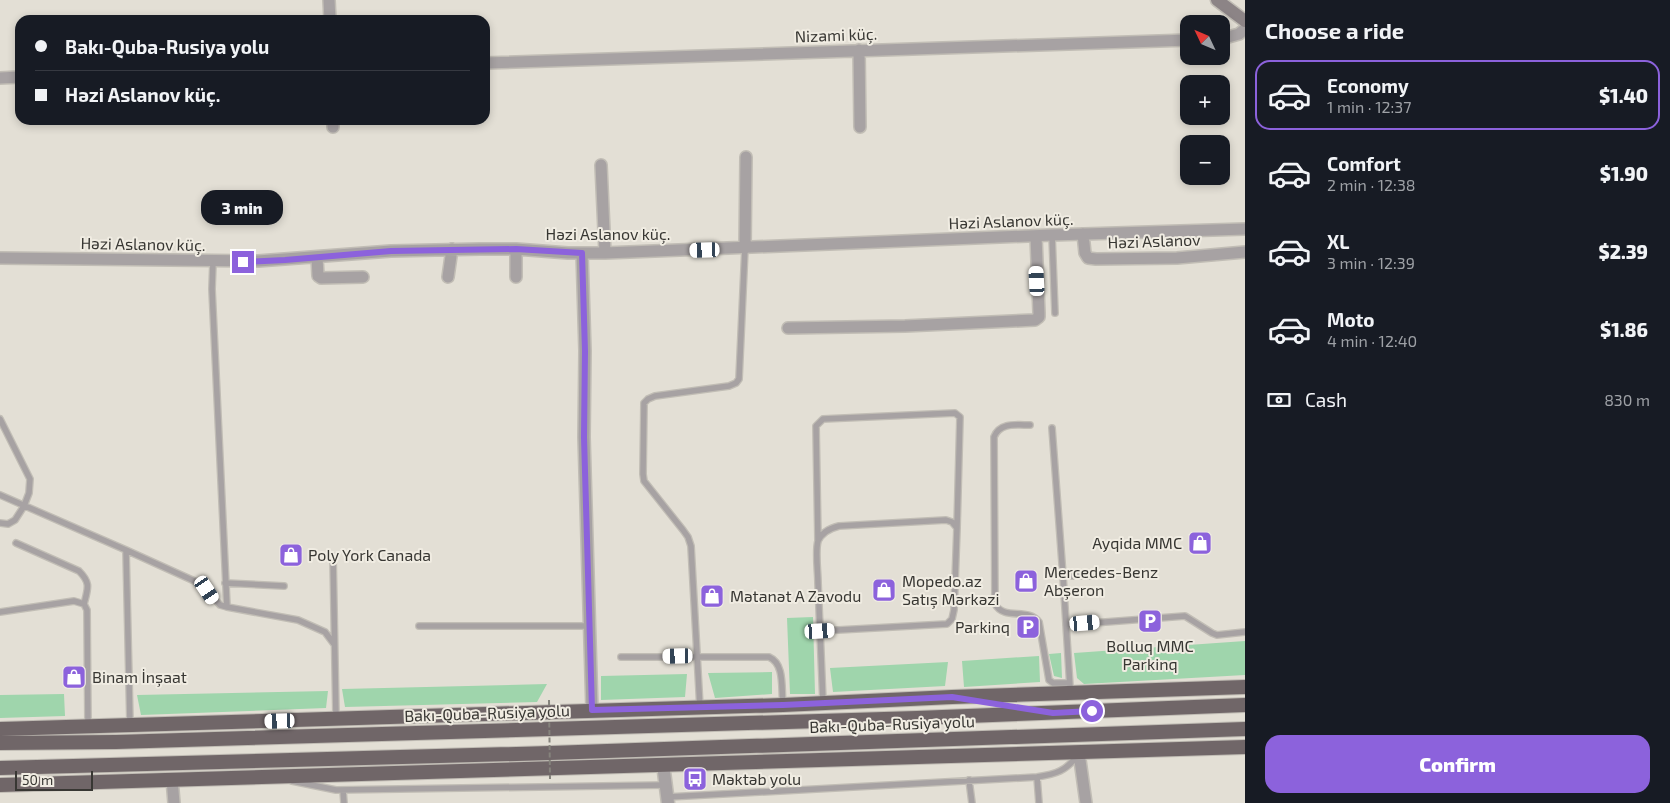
<!DOCTYPE html>
<meta charset="utf-8">
<style>
body{margin:0;font-family:"Exo 2",sans-serif;background:#242831;color:#f1f3f6;height:100vh;display:flex;flex-direction:column;font-size:19px;white-space:nowrap}
*{box-sizing:border-box;margin:0}
p{font-size:16px;color:#9ea1a6}
.icon{flex:none;width:28px;height:28px;fill:none;stroke:currentColor;stroke-width:2;stroke-linecap:round;stroke-linejoin:round}
.map{position:relative;flex:1;overflow:hidden}
.side{display:flex;flex-direction:column;background:#171b24;width:425px}
.side>*{flex:none}
.hud{position:absolute;left:15px;top:15px;width:475px;height:110px;border-radius:15px;box-shadow:0 2px 8px #0003;display:grid;align-content:center;height:110px;padding:0 20px;background:#171b24}
.needle{width:32px;rotate:314deg}
.controls{position:absolute;left:1180px;top:15px;display:grid;gap:10px}
.controls a{display:grid;place-items:center;width:50px;height:50px;border-radius:10px;background:#171b24;box-shadow:0 2px 8px #0003;font-size:25px}
.scale{position:absolute;left:15px;bottom:12px;width:78px;box-sizing:border-box;padding-left:5px;border:2px solid #383733;border-top:0;font-size:14px;line-height:18px;white-space:nowrap;color:#383733;-webkit-text-stroke:4px #f0ece2;paint-order:stroke}
.end{position:absolute;width:22px;height:22px;margin:-11px;border:6px solid #8c62dc;background:#fff;box-shadow:0 0 0 2px #fff}
.from{border-radius:50%}
.bubble{position:absolute;height:35px;border-radius:15px;background:#171b24;box-shadow:0 2px 8px #0003;font-size:16px;font-weight:800;line-height:35px;text-align:center}
.car{position:absolute;width:15px;height:30px;margin:-15px -8px;border-radius:6px;box-shadow:0 0 4px 1px #0007;background:linear-gradient(#fff 24%,#345 0 40%,#fff 0 76%,#345 0 86%,#fff 0)}
.hud b{display:flex;align-items:center;gap:18px;height:48px;font-size:19px}
.hud b+b{border-top:1px solid #363941}
.hud i{width:12px;height:12px;background:#f1f3f6}
ul{padding:0;list-style:none}
li{display:flex;align-items:center;gap:15px;height:70px;margin:0 10px 8px;padding:0 10px;border:2px solid transparent;border-radius:15px}
li div{flex:1}
li b{display:block;font-size:19px}
li em{font-style:normal;font-weight:800}
li.active{border-color:#8c62dc}
li>.icon{width:45px;height:45px;stroke-width:1.5}
h2{padding:0 20px;font-size:22px;line-height:60px}
.pay{display:flex;align-items:center;gap:12px;height:55px;padding:0 20px;font-size:19px}
.pay p{margin-inline-start:auto}
.cta{display:flex;gap:10px;margin-top:auto;padding:10px 20px}
.cta a{flex:1;height:58px;border-radius:15px;background:#8c62dc;color:#fff;font-size:20px;font-weight:800;line-height:58px;text-align:center}
main{display:flex;flex:1;min-height:0}
.map>svg:first-child{display:block}
</style>
<main>
<div class="map">
<svg width="1245" height="803" viewBox="0 0 1245 803">
<rect width="100%" height="100%" fill="#e3dfd5"/>
<path fill="#9fd5ac" d="M813,617L815,694H790L787,618Z
M1245,641V675L1084,684L1077,678L1074,653Z
M1061,653L1062,678L1054,676L1049,654Z
M1039,656L1040,682L964,687L962,661Z
M948,662L945,686L833,692L830,668Z
M772,672V694L715,698L708,673Z
M687,674L685,697L601,700V676Z
M547,684L537,702L345,707L342,689Z
M328,691L326,708L141,715L137,695Z
M64,694L65,716L0,718V695Z"/>
<g fill="none" stroke-linecap="round" stroke-linejoin="round">
<g stroke="#c1bdb5" stroke-width="8">
<path id="service" d="M1052,235L1055,313
M213,262L212,289L227,607L298,620L325,632L334,644
M0,419L30,479L29,493L24,506L15,520L8,524L0,523
M1030,425C1017,425 1000,422 994,437L995,604C1004,621 1028,607 1039,622L1049,680L1053,683H1069
M1052,428L1063,576
M0,495L126,550L130,724
M818,541L816,426L823,419L955,413L960,417L957,528
M16,543L79,571C91,583 88,588 84,604
M126,550L201,584L220,605L227,607
M333,556L336,717
M225,583L284,586
M0,612L74,601L84,604L87,610L88,726
M1066,625L1185,616L1212,633L1217,635L1245,632
M419,626H589
M820,631L947,624L952,619L954,610L957,528L952,522L946,520L839,526C831,528 822,532 818,541C815,551 818,572 818,583C820,623 821,662 823,702
M621,657H769C785,664 781,688 783,704
M1070,687L1063,576H1092
M700,708L691,546L688,537L683,530L644,481L643,474L644,403L648,399L655,396L729,386L736,383L739,379L745,248
M1037,777L1039,803
M969,780L972,803
M292,781L336,790L666,785
M343,790L344,803
M668,797L1037,777C1056,774 1066,771 1078,755"/>
</g>
<g stroke="#c1bdb5" stroke-width="14">
<path id="minor" d="M329,0L330,20
M1221,39L1239,34L1245,29
M859,50L860,127
M485,63L1189,40
M0,78L20,77
M333,120V127
M601,165L605,253
M1083,234L1085,253L1088,258L1096,259L1177,258L1245,252
M745,248L746,157
M516,249V277
M582,253L585,351L584,437L592,710
M317,257L318,276L321,278L363,277
M0,258L258,261L391,251L480,249H516L568,253H605L1052,235L1245,229
M448,277L452,249
M788,328L905,326L1035,320L1039,317V313L1036,236
M1079,753L1086,803
M172,779L174,803"/>
</g>
<g stroke="#c1bdb5" stroke-width="15">
<path id="tertiary" d="M663,764L668,803"/>
</g>
<g stroke="#c1bdb5" stroke-width="15">
<path id="secondary" d="M1217,0L1245,21"/>
</g>
<g stroke="#c1bdb5" stroke-width="16">
<path id="trunk" d="M0,729L783,705L952,697L1245,687
M0,743L116,742L917,718L1245,705
M0,768L550,753L1245,729
M0,785L1245,747"/>
</g>
<use href="#service" stroke="#a7a2a3" stroke-width="5.5"/>
<use href="#minor" stroke="#a7a2a3" stroke-width="11"/>
<use href="#tertiary" stroke="#a7a2a3" stroke-width="12"/>
<use href="#secondary" stroke="#8c8486" stroke-width="12"/>
<use href="#trunk" stroke="#706668" stroke-width="14"/>
<path stroke="#85837c" stroke-width="2" stroke-dasharray="5 2.5" stroke-linecap="butt" d="M549,700L550,779"/>
</g>
<g fill="none" stroke-linecap="round" stroke-linejoin="round">
<path stroke="#8c62dc" stroke-width="6" d="M243,262L285,260L391,251L516,249L582,253L585,351L584,437L592,710L783,705L952,697L1053,713L1092,711"/>
</g>
<defs>
<g id="shop-square" transform="scale(1.25)"><rect x="-9" y="-9" width="18" height="18" rx="4" fill="#8c62dc" stroke="#f0ece2"/><path d="M-5-2.5h2.3a2.7 3.5 0 0 1 5.4 0H5L5.5 6h-11ZM-1.5-2.5h3a1.5 2.3 0 0 0-3 0Z" fill="#fff"/></g>
<g id="parking-square" transform="scale(1.25)"><rect x="-9" y="-9" width="18" height="18" rx="4" fill="#8c62dc" stroke="#f0ece2"/><path d="M-3.5-5.5H1a3.5 3.5 0 0 1 0 7H-1V5.5H-3.5ZM-1-3.4V-.6H.8a1.4 1.4 0 0 0 0-2.8Z" fill="#fff"/></g>
<g id="bus-square" transform="scale(1.25)"><rect x="-9" y="-9" width="18" height="18" rx="4" fill="#8c62dc" stroke="#f0ece2"/><path d="M-5-6H5V4H4V6H2V4H-2V6H-4V4H-5ZM-3.5-4V0h7V-4ZM-3.5 1.2v1.5H-2V1.2ZM2 1.2v1.5H3.5V1.2Z" fill="#fff"/></g>
</defs>
<g fill-rule="evenodd">
<use href="#shop-square" x="1200" y="543"/>
<use href="#shop-square" x="291" y="555"/>
<use href="#shop-square" x="1026" y="581"/>
<use href="#shop-square" x="884" y="590"/>
<use href="#shop-square" x="712" y="596"/>
<use href="#parking-square" x="1150" y="621"/>
<use href="#parking-square" x="1028" y="627"/>
<use href="#shop-square" x="74" y="677"/>
<use href="#bus-square" x="695" y="779"/>
</g>
<g text-anchor="middle" stroke-width="4" stroke-linejoin="round" paint-order="stroke">
<g font-size="16" fill="#383733" stroke="#f0ece2">
<text transform="translate(836 35) rotate(-2)" y="6">Nizami küç.</text>
<text transform="translate(1011 221) rotate(-2)" y="6">Həzi Aslanov küç.</text>
<text x="608" y="240">Həzi Aslanov küç.</text>
<text transform="translate(1154 241) rotate(-2)" y="6">Həzi Aslanov</text>
<text transform="translate(143 244) rotate(1)" y="6">Həzi Aslanov küç.</text>
<text transform="translate(487 713) rotate(-2)" y="6">Bakı-Quba-Rusiya yolu</text>
<text transform="translate(892 724) rotate(-2)" y="6">Bakı-Quba-Rusiya yolu</text>
</g>
<g font-size="16" fill="#383733" stroke="#f0ece2" text-anchor="start">
<text x="1182" y="549" text-anchor="end">Ayqida MMC</text>
<text x="308" y="561">Poly York Canada</text>
<text x="1044" y="578">Mercedes-Benz<tspan x="1044" dy="18">Abşeron</tspan></text>
<text x="902" y="587">Mopedo.az<tspan x="902" dy="18">Satış Mərkəzi</tspan></text>
<text x="730" y="602">Mətanət A Zavodu</text>
<text x="1010" y="633" text-anchor="end">Parkinq</text>
<text x="1150" y="652" text-anchor="middle">Bolluq MMC<tspan x="1150" dy="18">Parkinq</tspan></text>
<text x="92" y="683">Binam İnşaat</text>
<text x="712" y="785">Məktəb yolu</text>
</g>
</g>
</svg>
<div class="controls">
<a><svg class="needle" viewBox="-14 -14 28 28"><path d="M0-13l5 13h-10z" fill="#e53935"/><path d="M0 13l5-13h-10z" fill="#9ea1a6"/></svg></a>
<a>+</a>
<a>−</a>
</div>
<div class="scale">50 m</div>
<i class="end from" style="left:1092px;top:711px"></i>
<i class="end" style="left:243px;top:262px"></i>
<div class="bubble" style="left:201px;top:190px;width:82px">3 min</div>
<i class="car" style="left:705px;top:250px;rotate:268deg"></i>
<i class="car" style="left:1037px;top:281px;rotate:357deg"></i>
<i class="car" style="left:207px;top:590px;rotate:146deg"></i>
<i class="car" style="left:1085px;top:623px;rotate:85deg"></i>
<i class="car" style="left:820px;top:631px;rotate:87deg"></i>
<i class="car" style="left:678px;top:656px;rotate:269deg"></i>
<i class="car" style="left:280px;top:721px;rotate:268deg"></i>
<div class="hud">
<b><i class="from"></i>Bakı-Quba-Rusiya yolu</b>
<b><i></i>Həzi Aslanov küç.</b>
</div>
</div>
<section class="side">
<h2>Choose a ride</h2>
<ul>
<li class="active"><svg class="icon" aria-label="car" viewBox="0 0 24 24"><path d="M5 17H2v-5l4-1 3-4h7l3 4 3 1v5h-3M9 17h6M6 11h13"/><circle cx="7" cy="17" r="2"/><circle cx="17" cy="17" r="2"/></svg><div><b>Economy</b><p>1 min · 12:37</p></div><em>$1.40</em></li>
<li><svg class="icon" aria-label="car" viewBox="0 0 24 24"><path d="M5 17H2v-5l4-1 3-4h7l3 4 3 1v5h-3M9 17h6M6 11h13"/><circle cx="7" cy="17" r="2"/><circle cx="17" cy="17" r="2"/></svg><div><b>Comfort</b><p>2 min · 12:38</p></div><em>$1.90</em></li>
<li><svg class="icon" aria-label="car" viewBox="0 0 24 24"><path d="M5 17H2v-5l4-1 3-4h7l3 4 3 1v5h-3M9 17h6M6 11h13"/><circle cx="7" cy="17" r="2"/><circle cx="17" cy="17" r="2"/></svg><div><b>XL</b><p>3 min · 12:39</p></div><em>$2.39</em></li>
<li><svg class="icon" aria-label="car" viewBox="0 0 24 24"><path d="M5 17H2v-5l4-1 3-4h7l3 4 3 1v5h-3M9 17h6M6 11h13"/><circle cx="7" cy="17" r="2"/><circle cx="17" cy="17" r="2"/></svg><div><b>Moto</b><p>4 min · 12:40</p></div><em>$1.86</em></li>
</ul>
<div class="pay"><svg class="icon" aria-label="cash" viewBox="0 0 24 24"><path d="M3 7h18v10H3z"/><circle cx="12" cy="12" r="2"/></svg>Cash<p>830 m</p></div>
<div class="cta"><a>Confirm</a></div>
</section>
</main>
